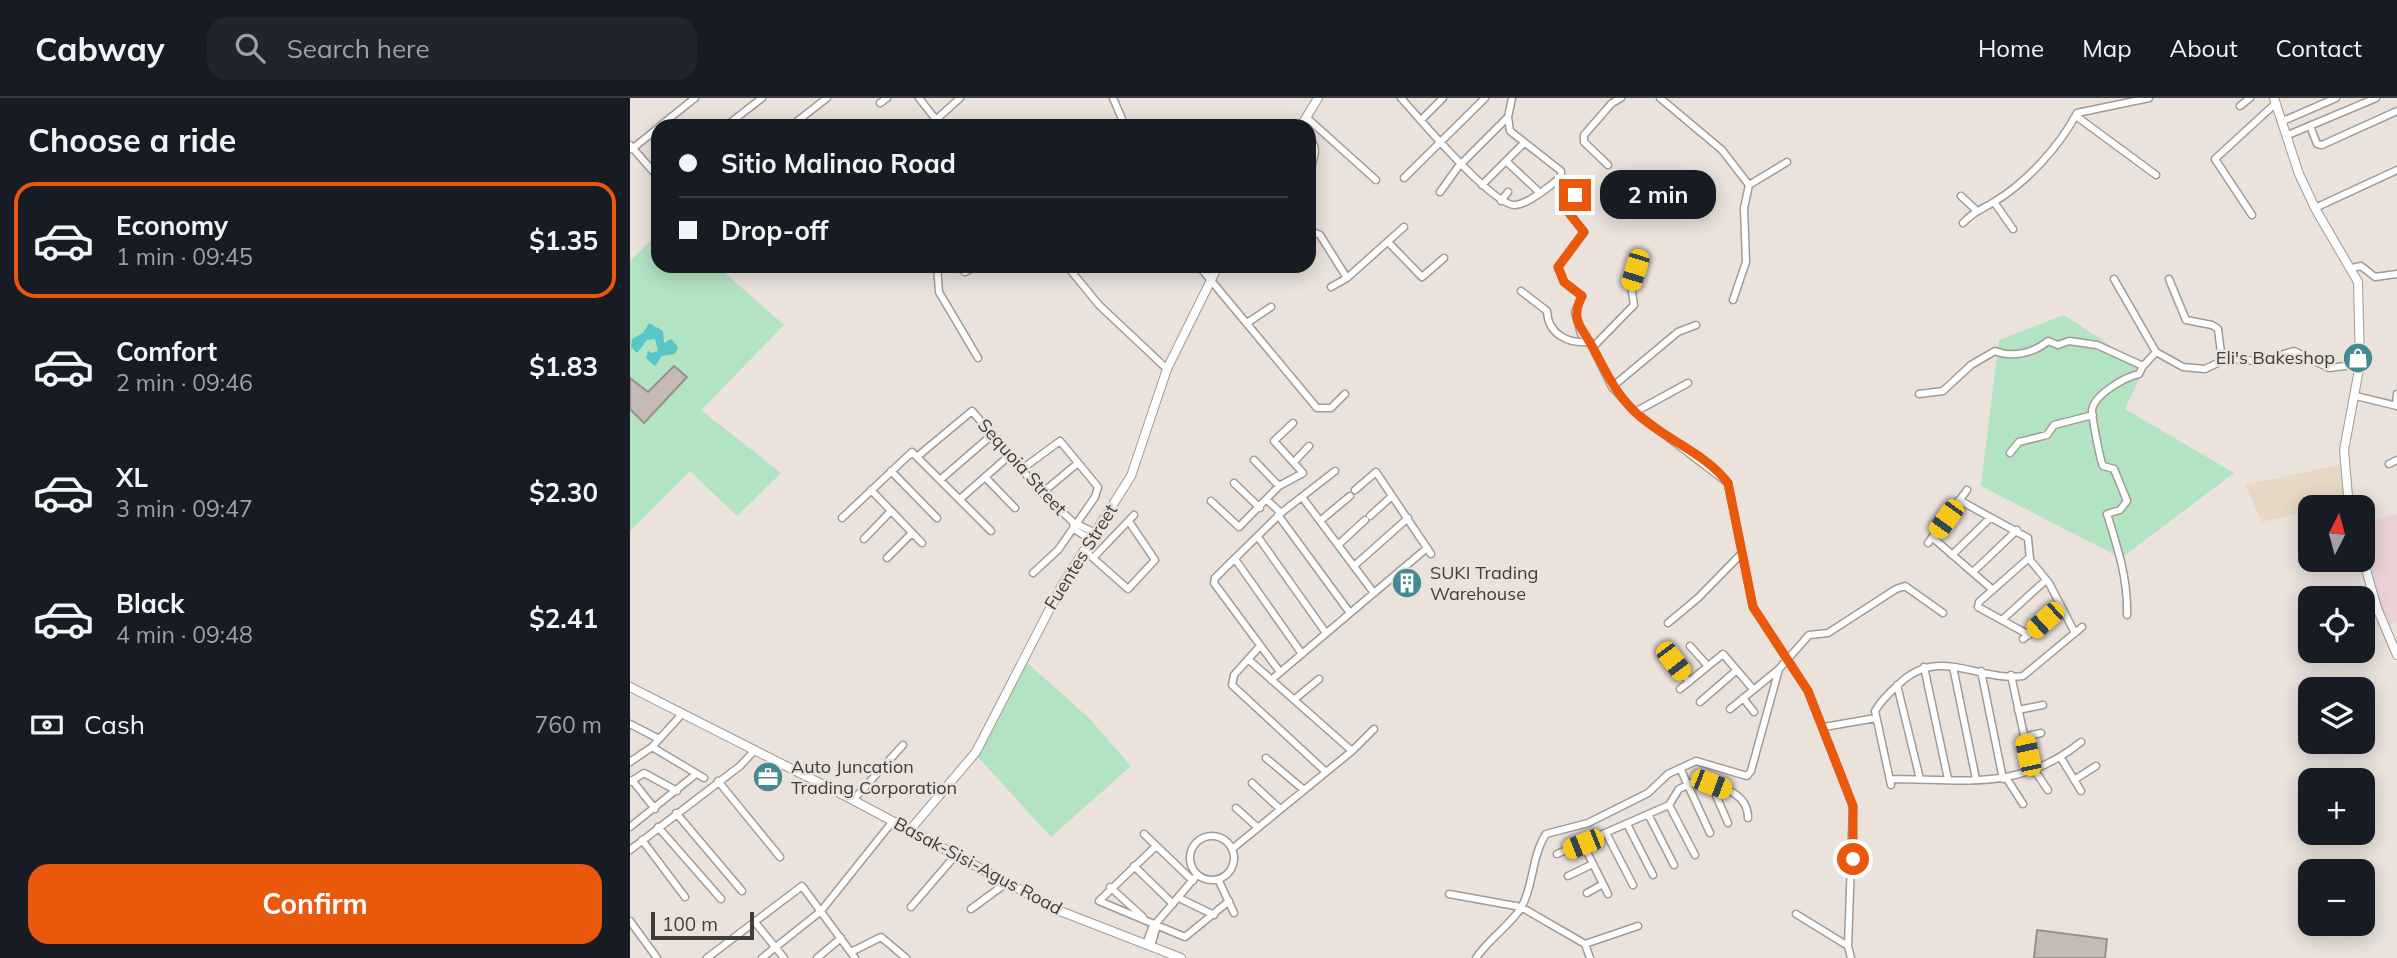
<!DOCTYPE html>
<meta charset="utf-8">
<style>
body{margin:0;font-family:Mulish,sans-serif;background:#20242c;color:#f1f3f6;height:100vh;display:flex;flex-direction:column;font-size:26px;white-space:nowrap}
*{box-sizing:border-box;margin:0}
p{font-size:23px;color:#9ea1a6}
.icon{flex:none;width:38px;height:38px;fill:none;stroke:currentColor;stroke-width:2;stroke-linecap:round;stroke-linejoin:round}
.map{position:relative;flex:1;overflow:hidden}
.details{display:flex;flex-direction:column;background:#171b24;width:630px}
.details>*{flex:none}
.banner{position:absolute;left:21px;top:21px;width:665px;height:154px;border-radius:21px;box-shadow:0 4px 18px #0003;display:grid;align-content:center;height:154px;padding:0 28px;background:#171b24}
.needle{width:46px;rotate:6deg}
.controls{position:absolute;left:1668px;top:397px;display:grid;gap:14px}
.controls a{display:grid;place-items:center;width:77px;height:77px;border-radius:14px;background:#171b24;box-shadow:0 4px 18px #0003;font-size:35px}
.scale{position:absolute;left:21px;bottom:18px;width:103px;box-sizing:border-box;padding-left:7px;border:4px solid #3f3c3a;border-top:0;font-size:19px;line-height:24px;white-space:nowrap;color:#3f3c3a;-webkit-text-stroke:5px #eae2db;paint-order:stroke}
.end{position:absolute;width:32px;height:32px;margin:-16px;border:9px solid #ea580c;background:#fff;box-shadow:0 0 0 4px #fff}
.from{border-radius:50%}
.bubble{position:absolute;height:49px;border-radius:21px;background:#171b24;box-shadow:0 4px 18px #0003;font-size:23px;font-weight:700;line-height:49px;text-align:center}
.car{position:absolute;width:21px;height:42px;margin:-21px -10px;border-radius:9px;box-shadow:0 0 5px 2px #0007;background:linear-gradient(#f5c518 24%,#345 0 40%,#f5c518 0 76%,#345 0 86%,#f5c518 0)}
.banner b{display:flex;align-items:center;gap:24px;height:66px;font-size:26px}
.banner b+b{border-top:2px solid #363941}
.banner i{width:18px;height:18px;background:#f1f3f6}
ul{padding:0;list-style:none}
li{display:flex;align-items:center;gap:21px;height:116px;margin:0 14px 10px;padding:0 14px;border:4px solid transparent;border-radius:21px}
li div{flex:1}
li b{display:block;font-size:26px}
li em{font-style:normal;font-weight:700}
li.selected{border-color:#ea580c}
li>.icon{width:63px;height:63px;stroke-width:1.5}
h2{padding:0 28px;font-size:32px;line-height:84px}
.pay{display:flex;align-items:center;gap:18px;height:77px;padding:0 28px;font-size:26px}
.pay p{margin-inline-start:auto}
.action{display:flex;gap:14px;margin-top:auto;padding:14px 28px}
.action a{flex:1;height:80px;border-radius:21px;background:#ea580c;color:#fff;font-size:28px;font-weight:700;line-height:80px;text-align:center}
header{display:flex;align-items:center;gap:42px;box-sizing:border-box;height:98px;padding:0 35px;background:#171b24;border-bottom:2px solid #363941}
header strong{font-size:33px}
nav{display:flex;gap:38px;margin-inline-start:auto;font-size:24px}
.search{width:490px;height:63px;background:#20242c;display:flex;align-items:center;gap:18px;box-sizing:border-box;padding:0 24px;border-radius:21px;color:#9ea1a6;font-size:26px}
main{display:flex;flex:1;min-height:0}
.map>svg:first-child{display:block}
</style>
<header>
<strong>Cabway</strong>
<div class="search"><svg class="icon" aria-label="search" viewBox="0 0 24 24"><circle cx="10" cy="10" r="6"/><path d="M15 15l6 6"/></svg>Search here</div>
<nav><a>Home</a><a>Map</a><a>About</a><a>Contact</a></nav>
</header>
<main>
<section class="details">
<h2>Choose a ride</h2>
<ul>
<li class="selected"><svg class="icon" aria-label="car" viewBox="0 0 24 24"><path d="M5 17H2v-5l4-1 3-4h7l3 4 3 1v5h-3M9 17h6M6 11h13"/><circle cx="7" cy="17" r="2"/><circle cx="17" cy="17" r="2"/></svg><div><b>Economy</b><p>1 min · 09:45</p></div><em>$1.35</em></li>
<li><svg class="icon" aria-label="car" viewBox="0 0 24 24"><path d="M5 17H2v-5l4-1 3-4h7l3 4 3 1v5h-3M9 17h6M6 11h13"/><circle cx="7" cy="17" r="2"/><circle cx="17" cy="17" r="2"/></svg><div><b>Comfort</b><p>2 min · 09:46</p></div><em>$1.83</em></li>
<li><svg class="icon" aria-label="car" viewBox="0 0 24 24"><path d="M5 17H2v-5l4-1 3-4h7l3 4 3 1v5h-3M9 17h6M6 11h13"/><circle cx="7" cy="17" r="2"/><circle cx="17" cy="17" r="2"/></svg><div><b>XL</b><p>3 min · 09:47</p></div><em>$2.30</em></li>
<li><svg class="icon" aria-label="car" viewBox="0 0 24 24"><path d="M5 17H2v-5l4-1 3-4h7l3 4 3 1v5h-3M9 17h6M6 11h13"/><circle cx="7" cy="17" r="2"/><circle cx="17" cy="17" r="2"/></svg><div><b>Black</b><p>4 min · 09:48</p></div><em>$2.41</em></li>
</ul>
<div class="pay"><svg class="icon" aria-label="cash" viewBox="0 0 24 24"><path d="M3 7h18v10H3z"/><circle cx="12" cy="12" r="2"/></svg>Cash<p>760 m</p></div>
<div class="action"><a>Confirm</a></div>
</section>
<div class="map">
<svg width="1767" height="860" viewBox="0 0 1767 860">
<rect width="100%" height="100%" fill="#eae2db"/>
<path fill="#e7d7c5" d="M1709,367L1715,405L1680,410V413L1632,424L1615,387Z"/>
<path fill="#ecd2d7" d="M1767,416V524L1757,528L1733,445L1732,426Z"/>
<path fill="#b2e3c2" d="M28,136V168H87L154,227L71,312L151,375L107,418L60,373L0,433V163Z
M1434,217L1514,270L1495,311L1604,375L1491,460L1351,388L1369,242Z
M394,562L460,621L501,668L421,739L348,659Z"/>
<path fill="#5ac5c7" d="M19,225L33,233L34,245L41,241L48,249L45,256L32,258L25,268L16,260L18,253L22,255L28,253L25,241L17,242L7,255L1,249L2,241L13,235Z"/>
<path fill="#c4bbb6" stroke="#98908b" stroke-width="2" d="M44,268L57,279L14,325L0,311V280L18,294Z
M1407,832L1477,841L1475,860H1404Z"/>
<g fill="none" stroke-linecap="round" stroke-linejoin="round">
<g stroke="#a29b95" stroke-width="9">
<path id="minor" d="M289,0L311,28
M483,0L495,28
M771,0C788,19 863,108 885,107C899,106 920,88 931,79V73L880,33L878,19L882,0
M1030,0L1092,52L1119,87L1114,110L1116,164L1103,202
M250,5L257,0
M1610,8L1620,0
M1446,18L1526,77
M676,19L746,82
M791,22L813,0
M1653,23L1706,0
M30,28L65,0
M96,28L132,0
M161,28L197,0
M299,28L330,0
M1680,28L1687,46L1692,47L1767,13
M1658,37L1746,0
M679,39C688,50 685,57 681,69
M0,47L28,79
M2,51L28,30
M876,63L909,94
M978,67L954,44V37L982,5L991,0
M774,80L855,0
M852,87L894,45
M1119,87L1157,64
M810,94L828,69L878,19
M945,97L935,110L954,134L928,169L934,184L952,198L945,214L951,236L960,244L982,289L1005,314L1098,385L1123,509L1178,593L1223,708L1218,848L1221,860
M1331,98L1345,111
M871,103L878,94
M1364,104L1383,131
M1685,110L1767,72
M1622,117L1585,61L1646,5
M1333,125C1344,113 1351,112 1364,104C1397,84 1429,49 1447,15L1519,0
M679,132L690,137L717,180
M759,145L792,179L814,160
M307,168L309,194L348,260
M327,168L335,174L346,168
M437,168L469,207L537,271
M569,168L687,310H701L715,296
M1722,170L1731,168L1745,179L1767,176
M1484,181L1526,254L1553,269L1575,271L1596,261L1631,263L1664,253L1699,270L1730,266
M1539,181L1556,222L1582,227L1588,231L1592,263
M701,189L717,180L774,129
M891,193L917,213C918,237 939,246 960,244
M617,225L641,209
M963,249L1004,207L1001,188L1005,172
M982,289L1048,234L1066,227
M1289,296L1313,293L1341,267L1365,253C1382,260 1404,255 1418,243L1428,247L1439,243L1467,247L1513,268L1526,254
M1726,298L1767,308
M1766,308L1767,296
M1005,314L1058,285
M1380,355L1389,344L1417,337L1424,327L1463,317
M288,358L342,313L412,395L443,424L444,431L461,442
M624,362L649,388
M664,364L679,348
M1759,366L1767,362
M392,371L430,343L468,389L465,399L428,452L403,475
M261,373L307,420
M355,379L385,410
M311,381L362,337
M604,385L630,410
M241,392L292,445
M725,392L746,374L801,456
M412,395L448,365
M672,399L744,495
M330,401L380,357
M637,402L651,415
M1329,402L1398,440L1400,462L1419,485L1445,535
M581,403L609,429L649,388L673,375L644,343L663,325
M648,417L720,515
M740,418L762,398
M212,420L282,354L361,433
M690,423L720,398
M445,425L465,435
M628,439L696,535
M1303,440L1363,492
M234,441L261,413
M1298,445L1337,392
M708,447L735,422
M454,452L498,491L525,462L500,425
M1322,457L1360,420
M464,459L504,417
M257,460L282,435
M605,461L672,556
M724,468L778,420
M1343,474L1387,432
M1497,517C1498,481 1488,451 1477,416L1490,412L1497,403L1484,371L1473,368C1470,362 1462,319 1462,313C1463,297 1495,279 1509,276L1513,268
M1372,522L1416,482
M1038,525L1068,500L1112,455
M1399,537L1348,509L1349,504L1400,459
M1393,541L1431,508
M630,548L604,577L602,587L696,674
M1060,548L1077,567
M618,561L722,653
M1043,563L1059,584
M1294,569L1318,681
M1323,569L1346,681
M1351,573L1373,681
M650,574L584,485L585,480L651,415L705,373
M1381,577L1402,674
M641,582L797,450
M1267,587L1290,681
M1050,591L1093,556L1123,591
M1113,600L1124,614
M665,601L689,581
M1070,604L1107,572
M1100,611L1149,571L1179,537L1198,535L1266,491L1275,488L1313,515
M1388,612L1413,607
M0,626L29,641
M1194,629L1246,620
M1394,639L1411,635
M22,649L74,680
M636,660L674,692
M1431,660L1451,693
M0,664L22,649L52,616
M1050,670L1080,735
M1405,673L1418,692
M1260,681C1334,681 1389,694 1451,644
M1377,681L1393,706
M2,682L25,711
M1444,682L1466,668
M88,683L150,759
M0,684L14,675L47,693
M622,685L650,711
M1081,686L1098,725
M1261,687L1245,613C1251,603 1259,595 1267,588C1307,546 1347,584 1393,578L1452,529
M223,702L273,647
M1039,707L1065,757
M606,710L627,729
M46,715L112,793
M1018,716L1044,767
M997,726L1023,777
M0,729L66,676
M28,729L91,801
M976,735L1003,787
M514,736L563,783
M560 760a22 22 0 1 1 44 0a22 22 0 1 1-44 0Z
M12,742L55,799
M953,746L978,796
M526,748L469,803L555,839L599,803
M602,751L722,653L744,631
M0,752L110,668L125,652
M927,756L1039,707L1049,691L1068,682C1089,689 1118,693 1118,720
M504,768L543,806
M938,778L963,766
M588,781L604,815
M480,789L513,819
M957,795L973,786
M819,796L891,809L955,846L960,860
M549,800L584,817
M281,809L324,759
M341,811L375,786
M1166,816L1218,848
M0,823L27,860
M124,823L154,860
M516,846L522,830L567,777
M955,846L1008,828
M521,848L527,827
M221,854L251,839L276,860
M77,860L172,788L225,860
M132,860L191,813L263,723
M187,860L211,840
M846,860C859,841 879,828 891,810C904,788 901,759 916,736L958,725L1018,695L1038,676L1066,663L1117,678L1121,673L1149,571"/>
</g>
<g stroke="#a29b95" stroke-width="10">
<path id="tertiary" d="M1644,0L1669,76L1686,112L1728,184L1730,266L1714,352L1719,410
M671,28L688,0
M1732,457L1747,510L1767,557
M0,589L223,702L430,813L551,860
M280,732L346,654L431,489L501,378L537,271L588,168"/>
</g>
<use href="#minor" stroke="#fff" stroke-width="6"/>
<use href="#tertiary" stroke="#fff" stroke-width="8"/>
</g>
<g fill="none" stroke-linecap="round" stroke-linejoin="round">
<path stroke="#ea580c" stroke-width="9" d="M945,97L935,110L954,134L928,169L934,184L952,198C939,223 953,230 963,250C976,274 985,294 1004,313C1031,340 1075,354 1098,385L1123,509L1178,593L1223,708V761"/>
</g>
<defs>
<g id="shop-disc" transform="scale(1.575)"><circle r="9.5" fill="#438a94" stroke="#eae2db"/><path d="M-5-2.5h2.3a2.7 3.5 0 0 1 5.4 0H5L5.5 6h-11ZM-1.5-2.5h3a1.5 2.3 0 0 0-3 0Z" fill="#fff"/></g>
<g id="building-disc" transform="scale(1.575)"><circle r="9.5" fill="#438a94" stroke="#eae2db"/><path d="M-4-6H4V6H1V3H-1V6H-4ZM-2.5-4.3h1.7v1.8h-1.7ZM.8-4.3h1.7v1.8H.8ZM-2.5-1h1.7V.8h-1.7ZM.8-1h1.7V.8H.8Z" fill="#fff"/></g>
<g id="office-disc" transform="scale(1.575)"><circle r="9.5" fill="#438a94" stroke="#eae2db"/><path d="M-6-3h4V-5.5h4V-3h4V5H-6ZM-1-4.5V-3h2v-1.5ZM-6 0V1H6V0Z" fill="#fff"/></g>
</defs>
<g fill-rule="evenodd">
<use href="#shop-disc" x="1728" y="260"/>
<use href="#building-disc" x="777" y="485"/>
<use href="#office-disc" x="138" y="679"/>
</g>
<g text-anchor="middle" stroke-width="5" stroke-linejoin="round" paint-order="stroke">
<g font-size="18" fill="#3f3c3a" stroke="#eae2db" text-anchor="start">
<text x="1705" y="266" text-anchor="end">Eli's Bakeshop</text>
<text x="800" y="481">SUKI Trading<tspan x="800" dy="21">Warehouse</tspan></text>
<text x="161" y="675">Auto Juncation<tspan x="161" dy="21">Trading Corporation</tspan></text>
</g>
<g font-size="18" fill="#3f3c3a" stroke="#eae2db">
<text transform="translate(392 369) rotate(48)" y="6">Sequoia Street</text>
<text transform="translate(451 459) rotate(-58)" y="6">Fuentes Street</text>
<text transform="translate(348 768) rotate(28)" y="6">Basak-Sisi-Agus Road</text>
</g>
</g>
</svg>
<div class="controls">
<a><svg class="needle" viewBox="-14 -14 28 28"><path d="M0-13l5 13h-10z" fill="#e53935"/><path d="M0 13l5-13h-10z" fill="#9ea1a6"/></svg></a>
<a><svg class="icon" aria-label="locate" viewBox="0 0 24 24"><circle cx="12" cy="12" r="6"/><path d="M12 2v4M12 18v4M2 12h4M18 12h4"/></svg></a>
<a><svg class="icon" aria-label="layers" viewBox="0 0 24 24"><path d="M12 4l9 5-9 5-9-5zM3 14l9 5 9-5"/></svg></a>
<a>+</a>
<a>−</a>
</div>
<div class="scale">100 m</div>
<i class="end from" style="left:1223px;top:761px"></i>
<i class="end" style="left:945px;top:97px"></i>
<div class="bubble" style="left:970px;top:72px;width:116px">2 min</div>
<i class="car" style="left:1005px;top:172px;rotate:197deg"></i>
<i class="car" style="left:1316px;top:421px;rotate:216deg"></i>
<i class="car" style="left:1415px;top:522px;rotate:228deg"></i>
<i class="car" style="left:1043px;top:563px;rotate:143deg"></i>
<i class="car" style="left:1398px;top:657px;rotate:348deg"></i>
<i class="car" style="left:1081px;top:686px;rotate:111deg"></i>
<i class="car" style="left:953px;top:746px;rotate:248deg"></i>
<div class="banner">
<b><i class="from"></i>Sitio Malinao Road</b>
<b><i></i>Drop-off</b>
</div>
</div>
</main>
